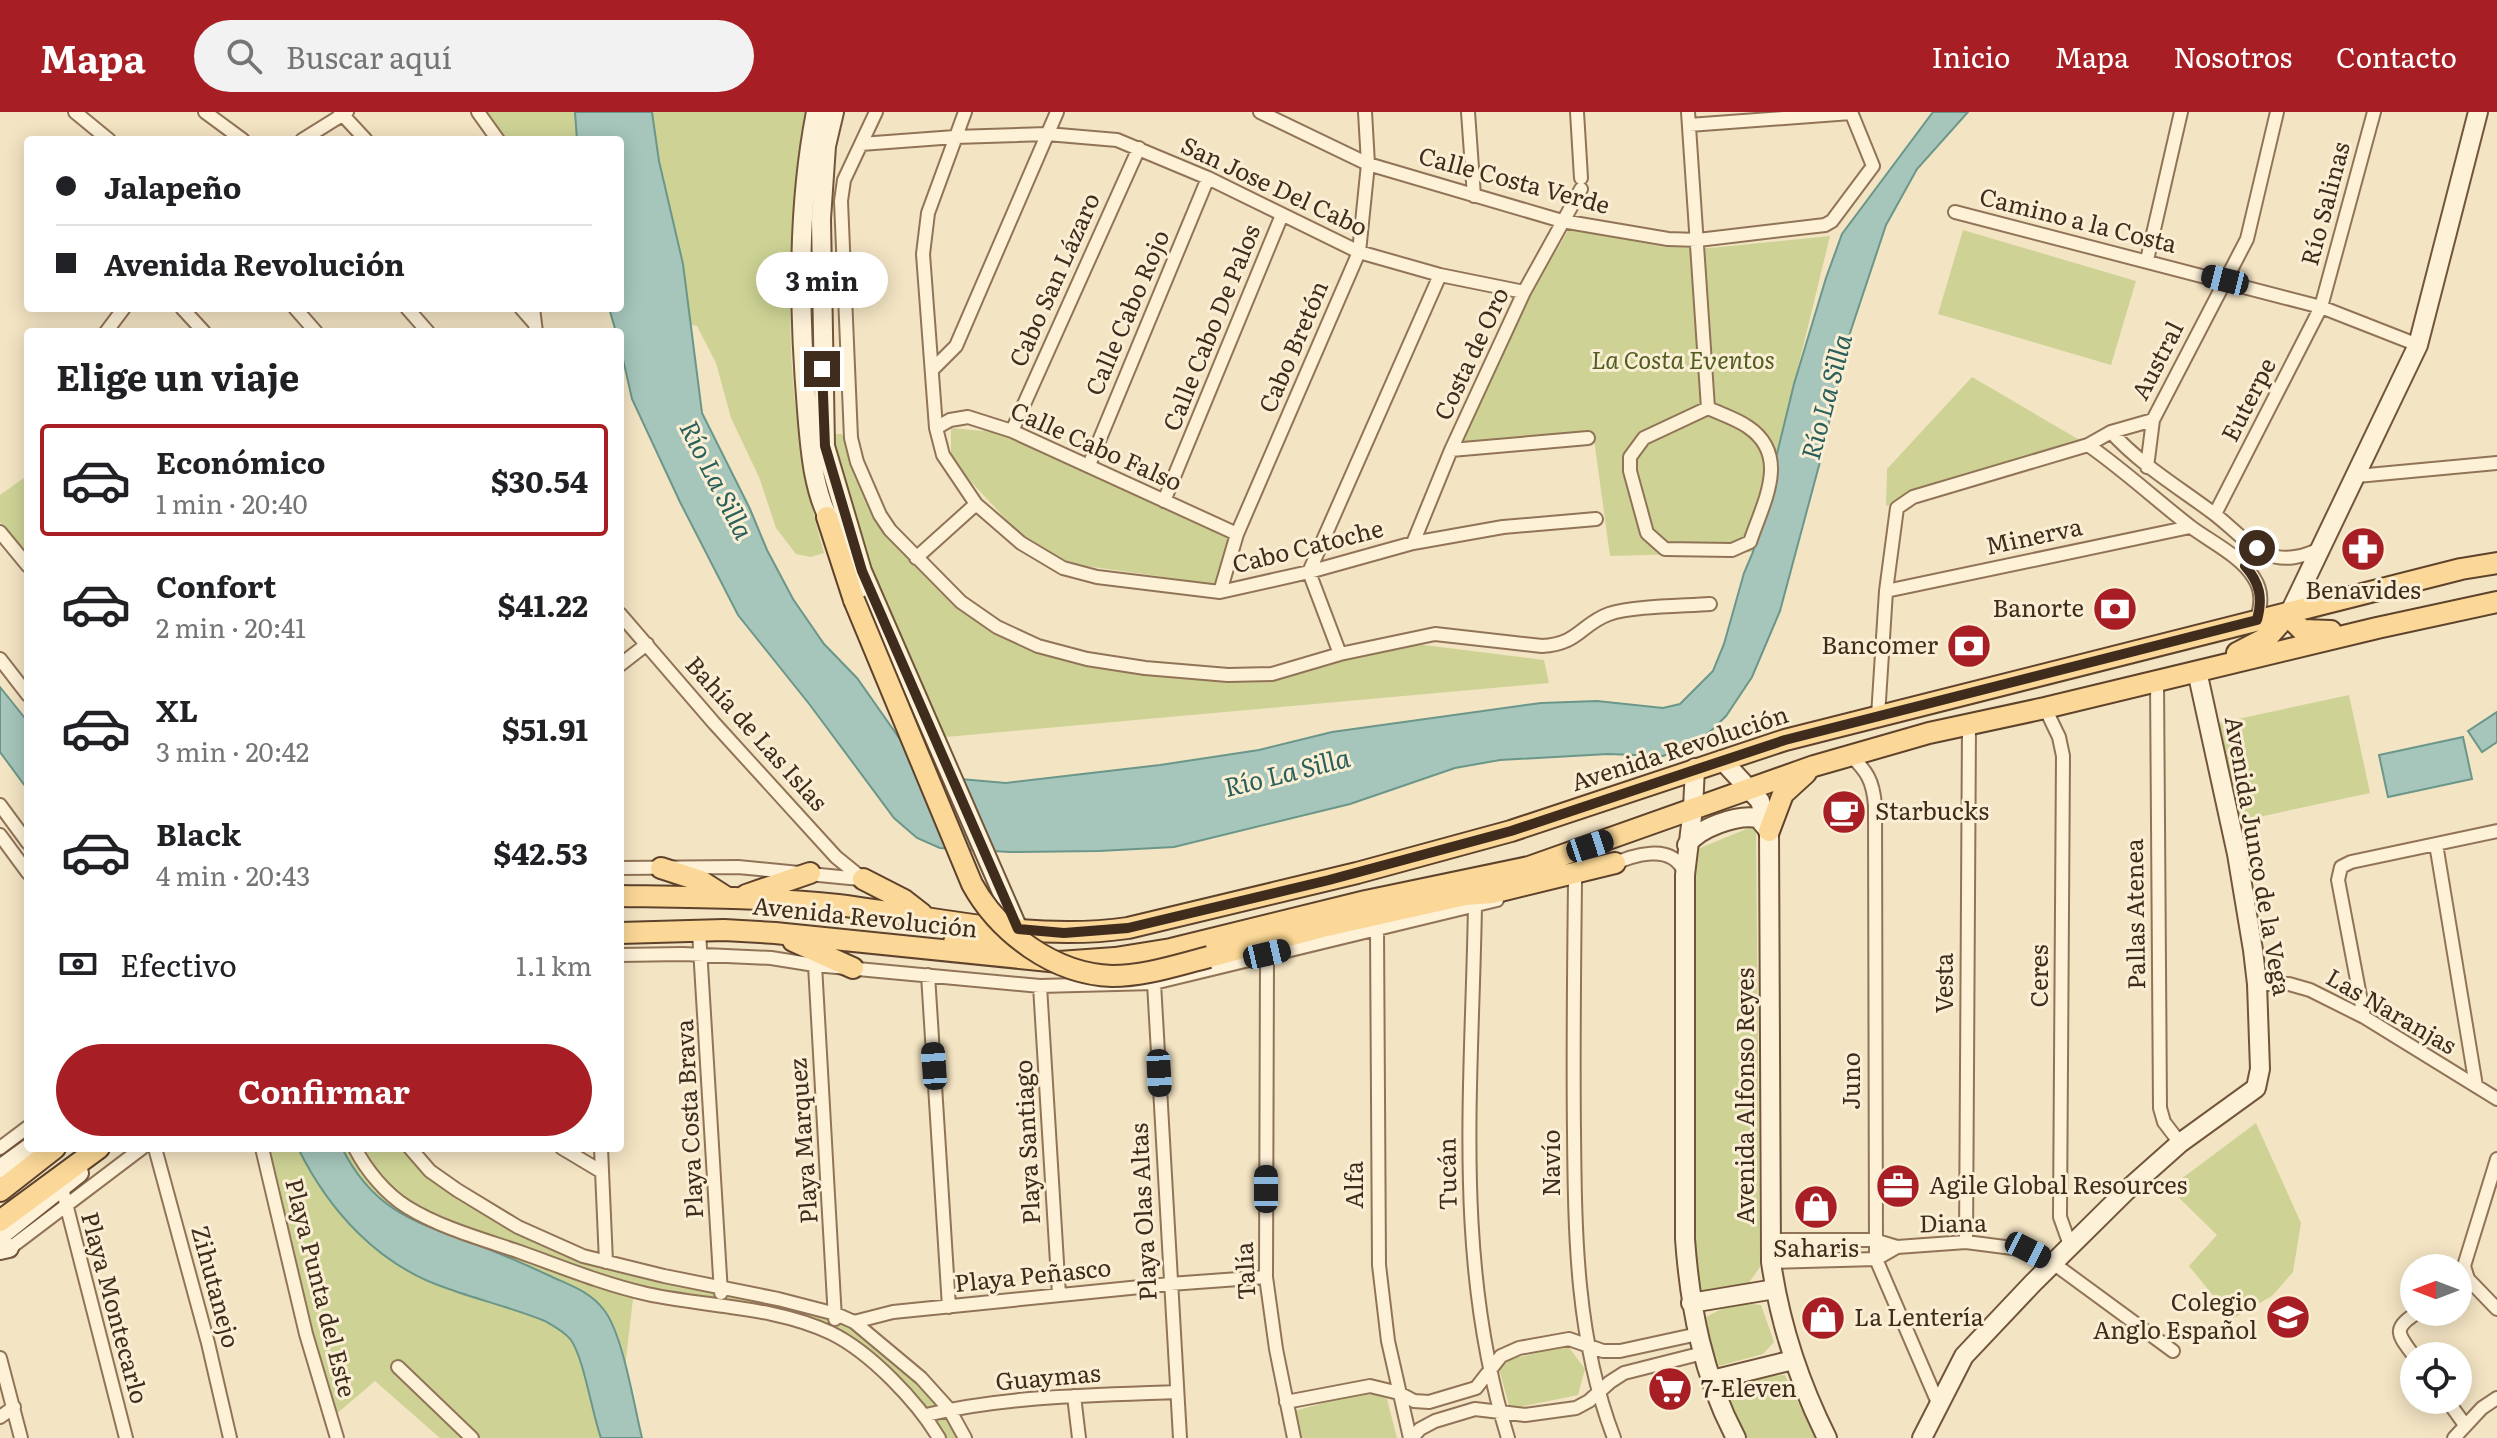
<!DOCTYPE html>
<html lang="es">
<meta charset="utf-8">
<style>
body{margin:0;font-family:Literata,serif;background:#f2f2f2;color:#202124;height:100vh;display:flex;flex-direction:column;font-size:30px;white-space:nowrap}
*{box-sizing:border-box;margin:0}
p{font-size:26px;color:#757577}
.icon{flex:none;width:44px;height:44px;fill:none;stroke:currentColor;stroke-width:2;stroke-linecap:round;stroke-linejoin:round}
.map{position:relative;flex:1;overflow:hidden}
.panel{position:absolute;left:24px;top:216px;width:600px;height:824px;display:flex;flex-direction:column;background:#fff;border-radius:8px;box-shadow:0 4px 20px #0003}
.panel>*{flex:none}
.top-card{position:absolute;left:24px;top:24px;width:600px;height:176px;border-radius:8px;box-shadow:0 4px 20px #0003;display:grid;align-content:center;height:176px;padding:0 32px;background:#fff}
.needle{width:52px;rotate:270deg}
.buttons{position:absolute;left:2400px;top:1142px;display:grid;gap:16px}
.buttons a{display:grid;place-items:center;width:72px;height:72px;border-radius:50%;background:#fff;box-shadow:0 4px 20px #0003;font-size:40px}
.end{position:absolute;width:36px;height:36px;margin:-18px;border:10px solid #3f2c1d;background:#fff;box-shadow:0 0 0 4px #fff}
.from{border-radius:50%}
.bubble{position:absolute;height:56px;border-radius:28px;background:#fff;box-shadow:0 4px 20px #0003;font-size:26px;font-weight:700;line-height:56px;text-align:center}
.car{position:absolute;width:24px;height:48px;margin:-24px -12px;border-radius:10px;box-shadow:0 0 6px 2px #0007;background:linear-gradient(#222 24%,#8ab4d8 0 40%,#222 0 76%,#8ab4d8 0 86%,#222 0)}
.top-card b{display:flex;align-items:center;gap:28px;height:76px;font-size:30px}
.top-card b+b{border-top:2px solid #e0e0e0}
.top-card i{width:20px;height:20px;background:#202124}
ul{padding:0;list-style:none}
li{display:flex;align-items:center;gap:24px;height:112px;margin:0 16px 12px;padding:0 16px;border:4px solid transparent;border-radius:8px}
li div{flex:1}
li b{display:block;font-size:30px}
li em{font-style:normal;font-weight:700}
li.on{border-color:#a71f24}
li>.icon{width:72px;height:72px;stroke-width:1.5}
h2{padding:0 32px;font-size:36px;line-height:96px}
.pay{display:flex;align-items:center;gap:20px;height:88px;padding:0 32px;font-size:30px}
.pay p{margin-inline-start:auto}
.button{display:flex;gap:16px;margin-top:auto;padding:16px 32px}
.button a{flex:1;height:92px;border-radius:48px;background:#a71f24;color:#fff;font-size:32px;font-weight:700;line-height:92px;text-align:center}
header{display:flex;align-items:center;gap:48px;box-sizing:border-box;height:112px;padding:0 40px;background:#a71f24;color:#fff}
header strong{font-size:38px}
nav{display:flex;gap:44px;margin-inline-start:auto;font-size:28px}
.search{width:560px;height:72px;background:#f2f2f2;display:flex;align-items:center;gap:20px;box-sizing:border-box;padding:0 28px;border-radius:44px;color:#757577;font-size:30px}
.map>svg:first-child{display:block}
</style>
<header>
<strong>Mapa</strong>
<div class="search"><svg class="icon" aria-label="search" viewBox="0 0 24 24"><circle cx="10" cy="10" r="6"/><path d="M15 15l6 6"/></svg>Buscar aquí</div>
<nav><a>Inicio</a><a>Mapa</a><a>Nosotros</a><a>Contacto</a></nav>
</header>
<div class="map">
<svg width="2497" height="1326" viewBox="0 0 2497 1326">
<rect width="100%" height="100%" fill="#f3e4c3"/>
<path fill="#ced395" d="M484,0H808C782,150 782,294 824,441L811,445L796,442L776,416L759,365L731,306L716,251L697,214L609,196H620V28H505Z
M1569,117L1664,135L1710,136L1830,124L1753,440L1610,444L1593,320L1458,334L1529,186Z
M1963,118L2136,169L2111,253L1938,202Z
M1972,265L2088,333L1886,394L1887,357Z
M951,316L1006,321L1233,423L1215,472L1071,452L1023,426L951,348Z
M820,322H842L880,410L958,492L1037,538L1139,561L1252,567L1416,532L1544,548L1549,571L946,625L912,573Z
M28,363V446L0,410V383Z
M2349,583L2370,681L2240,709L2219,611Z
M1756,713L1760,1155L1748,1172L1704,1183L1687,1154L1688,741Z
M2256,1011L2301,1111L2293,1160L2272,1184L2232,1207L2189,1154L2217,1123L2169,1076Z
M263,1036H298C329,1099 378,1153 446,1176C479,1188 513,1196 545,1209C554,1214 565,1220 571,1228C585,1249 592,1300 601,1326H440L375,1269L334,1304Z
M342,1036H410L457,1078L583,1144L836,1202L896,1243L965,1326H939L926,1303L831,1221L760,1200L634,1178L625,1256L618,1224L549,1164L400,1103C374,1084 357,1065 342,1036Z
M1735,1190L1761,1193L1774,1230L1763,1242L1715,1255L1706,1205Z
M1568,1234L1585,1257L1578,1283L1510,1297L1497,1250Z
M1785,1263L1815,1326H1741L1728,1308L1733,1277L1755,1264Z
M1368,1279L1387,1287L1397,1326H1300L1294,1299Z"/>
<path fill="#a6c6bb" stroke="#6b968a" stroke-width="2" d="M575,0H652L659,49L683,152L702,301L750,397L767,438L793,487L824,532L857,566L902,630L931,654L960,667L1006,671L1160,653L1259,638L1332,620L1541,591L1597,589L1663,596L1680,592L1713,559L1724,532L1744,461L1753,440L1794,272L1826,166L1842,122L1933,0H1968L1917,57L1886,113L1848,227L1821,346L1780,499L1752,565L1726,604L1712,618L1690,633L1663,644L1608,642L1500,648L1455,656L1350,692L1174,735L1099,739L1010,740L940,736L917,726L894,706L810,593L738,503L680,390L632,287L620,234V220H616L609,196H620V28H577Z
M0,575L28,610V678L0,640Z
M2497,600V630L2482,640L2468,619Z
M2463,625L2472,667L2388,685L2379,643Z
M298,1036H342C373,1098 414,1110 475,1132C500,1141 524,1152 548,1163C569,1173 590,1179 604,1198C623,1222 634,1294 642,1326H601C592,1301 584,1247 571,1228C565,1220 554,1214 545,1209C513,1196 479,1188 446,1176C378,1153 329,1099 298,1036Z"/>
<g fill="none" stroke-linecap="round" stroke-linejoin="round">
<g stroke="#917457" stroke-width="16">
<path id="street" d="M75,0L109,28
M205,0L243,28
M340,0L366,28
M478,0L498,28
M876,0L844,68L841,89L851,326L857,350L880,403L890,418L961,490L997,515L1038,534L1087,547L1145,556L1228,563L1272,562L1340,542L1435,522L1542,534C1579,532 1581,512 1609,502C1631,494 1684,494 1710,492
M965,0L928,101L923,142L936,316L943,343L976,392L1021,431L1063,456L1097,465L1220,480L1309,460L1413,431L1503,415L1596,407
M1260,0L1368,52L1562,109L1668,127L1698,128L1825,113L1832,109L1873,54L1851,0
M1468,0L1474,84
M1577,0L1581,66
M1688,0L1708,296
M1689,13L1851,1
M302,28L347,0
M861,32L955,25L1047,22L1117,28L1208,66L1359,140L1440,163L1524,180
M1955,100L2321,195L2418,233
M2147,148L2181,0
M182,196L204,220
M295,196L316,220
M407,196L428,220
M521,196L535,212
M533,196L536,220
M106,220L124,196
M933,257L956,234L1057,0
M1708,296C1721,302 1737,307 1748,315C1791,344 1763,391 1750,430L1732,438L1665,437L1647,421L1630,359V345L1644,326Z
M936,316L950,308L968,305L1012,319L1237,422
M1012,319L1139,36
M2111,320C2141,353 2177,374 2213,401C2231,414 2247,434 2267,442C2285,450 2306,444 2321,436
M2088,333C2124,358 2156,388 2191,415C2211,430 2241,444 2254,466C2263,480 2261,493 2257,508
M1451,338L1588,326
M1089,353L1208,66
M2147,355L2153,308L2247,127L2277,0
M2357,364L2497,351
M1164,389L1282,103
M2215,402L2321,195L2374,0
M0,420L28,454
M1413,431L1451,338L1524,180L1581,77
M916,446L976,392
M1886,479L2190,415
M1220,480L1237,422L1359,140L1368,52L1365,0
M620,502L714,611L836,745L863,767
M1340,542L1309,460L1440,163
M0,547L28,583
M620,553L647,532
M2157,568L2160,996L2164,1010L2180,1031
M2045,596L2059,625L2063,644L2060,1105L2070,1133
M1878,604L1886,479L1897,396L1913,385L2088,333L2111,320L2153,308
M1850,643C1867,659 1873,669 1875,693L1876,1147L1938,1291
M0,693L28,731
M0,723L28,761
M2436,732L2476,974
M1609,754C1632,743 1672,730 1684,760
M620,756L738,755L860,767
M1575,770C1574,854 1573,937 1574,1020C1575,1124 1576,1227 1614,1326
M1475,793C1472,976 1453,1149 1508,1326
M1377,817L1379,1153L1388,1229L1410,1326
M699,820L721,1181
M1267,842L1266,1165L1276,1237L1294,1326
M620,843L683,842L771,846L815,853L1040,874L1154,871L1497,788
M815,853L835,1207
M928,863L949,1195
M1154,871L1180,1326
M2257,872H2289L2310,878L2364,905L2497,987
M1040,874L1059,1183
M2364,905L2338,768L2341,755L2351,750L2497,719
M0,1036L28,1015
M155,1036L208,1231L230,1326
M262,1036L306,1222L337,1326
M355,1036C366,1058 386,1082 407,1095C441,1116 482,1127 520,1140C562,1155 603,1172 647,1182C707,1195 774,1194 831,1221C870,1240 917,1289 939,1326
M410,1036L430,1059L457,1078L518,1115L583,1144L664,1164L778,1187L836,1202L854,1210L921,1266L949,1297L965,1326
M562,1036L602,1060
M601,1036L606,1150
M2497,1047L2464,1154L2468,1167L2497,1197
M62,1076L126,1326
M1769,1128H1874L1897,1135L1966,1130L2028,1138L2053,1151L2173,1239
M1966,1130L1969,612
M6,1139L142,1036
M1771,1150L1876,1147L1897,1135
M854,1210L893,1200L1170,1172L1266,1165
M2414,1244C2397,1221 2392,1217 2418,1200
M0,1246L21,1326
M398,1255L472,1326
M1074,1284L1079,1326
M2447,1288L2465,1313
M1286,1290L1370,1274L1399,1281L1414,1289L1429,1290L1476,1276L1501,1244L1519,1236L1569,1227L1603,1239H1620L1698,1222
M926,1303C1005,1284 1094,1283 1176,1280
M0,1305L14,1295
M1412,1326L1420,1317L1435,1309L1475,1297L1525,1303L1576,1296L1589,1289L1610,1270L1624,1261L1703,1241
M2454,1326L2482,1296L2497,1286"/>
</g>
<g stroke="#72553a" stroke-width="22">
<path id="secondary" d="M816,0C797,97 799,200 807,298C810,336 813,383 834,416
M834,0L826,34L821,107L825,334L862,459L1018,817
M2290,500L2418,233L2478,0
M1722,648L1760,689L1769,719L1771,1150C1780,1213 1799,1270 1827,1326
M1695,656L1693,696L1685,763V1127C1690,1196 1703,1264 1736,1326
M1687,733C1698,716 1737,702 1758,706L1769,719
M0,1057L29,1036
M0,1124L79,1061
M0,1138L9,1136
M1691,1191L1775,1177
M1712,1268L1793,1248
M1922,1326L1964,1244L2033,1171L2126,1079L2180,1031L2256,976L2260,957L2257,872L2253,838L2237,742L2197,559"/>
</g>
<g stroke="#5e422c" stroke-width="24">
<path id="primary" d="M827,405L854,488
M2290,500L2292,508L2302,518L2331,519
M2237,541L2268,525L2290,500
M1769,719L1783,682L1806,661
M661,756L701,769L726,785
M863,767L904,788L922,802
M746,783L810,761
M620,784C693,785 766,785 838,793C934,805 1032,830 1128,816L1357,761L1511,719L1785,628L2461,457L2497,451
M620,821L724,818L775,821L1059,850L1115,846L1171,837L1366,789L1529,755L1814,654L1929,621L2045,596L2377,516L2497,490
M793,829L853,856
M954,830C974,830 1006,837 1018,817
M1209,845L1322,815L1465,783L1492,781L1615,751
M0,1079L55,1036
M0,1109L99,1036"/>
</g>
<use href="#street" stroke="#fdf1d8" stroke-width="12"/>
<use href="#secondary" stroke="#fdf1d8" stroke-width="18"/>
<use href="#primary" stroke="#fbd897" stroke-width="20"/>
<g stroke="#5e422c" stroke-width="24" stroke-linecap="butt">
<path id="primary-bridge" d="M854,488L972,772C999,821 1054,862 1112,864C1145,864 1177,853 1209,845"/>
</g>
<use href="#primary-bridge" stroke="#fbd897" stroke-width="20"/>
</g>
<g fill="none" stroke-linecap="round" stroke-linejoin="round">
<path stroke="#3f2c1d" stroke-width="10" d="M822,257L825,334L862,459L1018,817L1064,821L1128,816L1329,768L1511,719L1785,628L2257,508C2263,486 2260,471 2245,454L2257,436"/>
</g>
<defs>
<g id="pharmacy-disc" transform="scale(2.3)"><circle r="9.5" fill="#a71f24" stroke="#faeed4"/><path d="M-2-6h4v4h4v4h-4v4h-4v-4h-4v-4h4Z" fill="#fff"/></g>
<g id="bank-disc" transform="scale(2.3)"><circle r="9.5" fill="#a71f24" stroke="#faeed4"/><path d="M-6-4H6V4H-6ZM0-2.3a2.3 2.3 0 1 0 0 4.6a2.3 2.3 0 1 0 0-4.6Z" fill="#fff"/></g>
<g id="cafe-disc" transform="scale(2.3)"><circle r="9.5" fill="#a71f24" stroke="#faeed4"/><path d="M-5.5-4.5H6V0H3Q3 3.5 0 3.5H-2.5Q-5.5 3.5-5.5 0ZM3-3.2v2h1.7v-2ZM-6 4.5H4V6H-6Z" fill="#fff"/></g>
<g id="office-disc" transform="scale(2.3)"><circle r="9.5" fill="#a71f24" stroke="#faeed4"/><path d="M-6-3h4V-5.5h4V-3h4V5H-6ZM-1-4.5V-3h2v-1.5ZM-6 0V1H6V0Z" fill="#fff"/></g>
<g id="shop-disc" transform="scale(2.3)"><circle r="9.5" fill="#a71f24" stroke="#faeed4"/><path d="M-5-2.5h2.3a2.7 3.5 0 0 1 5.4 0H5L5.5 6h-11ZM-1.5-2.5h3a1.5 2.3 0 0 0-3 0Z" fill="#fff"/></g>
<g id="university-disc" transform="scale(2.3)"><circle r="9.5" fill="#a71f24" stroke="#faeed4"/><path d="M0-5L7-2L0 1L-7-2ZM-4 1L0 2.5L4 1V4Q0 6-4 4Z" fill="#fff"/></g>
<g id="supermarket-disc" transform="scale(2.3)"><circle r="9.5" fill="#a71f24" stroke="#faeed4"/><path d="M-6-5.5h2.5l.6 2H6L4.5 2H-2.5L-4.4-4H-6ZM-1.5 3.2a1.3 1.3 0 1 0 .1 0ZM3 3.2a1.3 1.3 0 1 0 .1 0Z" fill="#fff"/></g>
</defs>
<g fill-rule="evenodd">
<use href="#pharmacy-disc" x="2363" y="437"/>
<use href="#bank-disc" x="2115" y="497"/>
<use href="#bank-disc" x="1969" y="534"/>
<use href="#cafe-disc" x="1844" y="700"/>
<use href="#office-disc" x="1898" y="1074"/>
<use href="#shop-disc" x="1816" y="1095"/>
<use href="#university-disc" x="2288" y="1205"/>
<use href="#shop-disc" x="1823" y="1206"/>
<use href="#supermarket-disc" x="1670" y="1277"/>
</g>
<g text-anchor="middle" stroke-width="6" stroke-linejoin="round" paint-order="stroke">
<g font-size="24" fill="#3f2c1d" stroke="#faeed4">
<text transform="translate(1514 69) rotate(15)" y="8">Calle Costa Verde</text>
<text transform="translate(1274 75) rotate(25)" y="8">San Jose Del Cabo</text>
<text transform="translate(2326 92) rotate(-75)" y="8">Río Salinas</text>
<text transform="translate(2078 109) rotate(14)" y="8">Camino a la Costa</text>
<text transform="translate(1055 168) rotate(-66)" y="8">Cabo San Lázaro</text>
<text transform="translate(1128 201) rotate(-67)" y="8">Calle Cabo Rojo</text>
<text transform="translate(1212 216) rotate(-68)" y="8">Calle Cabo De Palos</text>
<text transform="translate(1294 235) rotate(-67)" y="8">Cabo Bretón</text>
<text transform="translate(1472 242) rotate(-65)" y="8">Costa de Oro</text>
<text transform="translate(2158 249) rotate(-63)" y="8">Austral</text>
<text transform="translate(2249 288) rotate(-63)" y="8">Euterpe</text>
<text transform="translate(1096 335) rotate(24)" y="8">Calle Cabo Falso</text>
<text transform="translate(2034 425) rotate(-12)" y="8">Minerva</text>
<text transform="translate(1308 435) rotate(-14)" y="8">Cabo Catoche</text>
<text transform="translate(756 622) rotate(48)" y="8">Bahía de Las Islas</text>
<text transform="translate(1680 637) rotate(-18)" y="8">Avenida Revolución</text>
<text transform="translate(2257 744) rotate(80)" y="8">Avenida Junco de la Vega</text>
<text transform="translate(2136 802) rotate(-91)" y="8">Pallas Atenea</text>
<text transform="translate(865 806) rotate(6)" y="8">Avenida Revolución</text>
<text transform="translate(2040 864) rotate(-90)" y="8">Ceres</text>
<text transform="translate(1945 871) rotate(-90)" y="8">Vesta</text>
<text transform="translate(2391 900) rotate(30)" y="8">Las Naranjas</text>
<text transform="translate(1852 969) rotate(-90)" y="8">Juno</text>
<text transform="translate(1746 984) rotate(-90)" y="8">Avenida Alfonso Reyes</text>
<text transform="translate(690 1007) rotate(-93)" y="8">Playa Costa Brava</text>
<text transform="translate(804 1029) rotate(-94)" y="8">Playa Marquez</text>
<text transform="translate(1028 1030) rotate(-93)" y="8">Playa Santiago</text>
<text transform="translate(1552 1051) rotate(-90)" y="8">Navío</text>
<text transform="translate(1448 1062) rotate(-91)" y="8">Tucán</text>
<text transform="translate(1355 1073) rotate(-90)" y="8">Alfa</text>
<text transform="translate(1144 1100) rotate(-93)" y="8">Playa Olas Altas</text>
<text transform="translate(1953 1112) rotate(-1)" y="8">Diana</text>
<text transform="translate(1246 1159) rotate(-93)" y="8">Talía</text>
<text transform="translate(1033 1164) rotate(-6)" y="8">Playa Peñasco</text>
<text transform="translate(215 1175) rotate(75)" y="8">Zihutanejo</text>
<text transform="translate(320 1176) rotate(76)" y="8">Playa Punta del Este</text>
<text transform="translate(114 1196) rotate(75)" y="8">Playa Montecarlo</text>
<text transform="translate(1048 1266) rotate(-5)" y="8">Guaymas</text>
</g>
<g font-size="24" font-style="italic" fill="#505e21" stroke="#faeed4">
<text x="1683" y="257">La Costa Eventos</text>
</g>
<g font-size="24" fill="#3f2c1d" stroke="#faeed4" text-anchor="start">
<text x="2363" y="487" text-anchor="middle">Benavides</text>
<text x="2084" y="505" text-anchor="end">Banorte</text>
<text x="1938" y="542" text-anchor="end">Bancomer</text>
<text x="1875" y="708">Starbucks</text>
<text x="1929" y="1082">Agile Global Resources</text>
<text x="1816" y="1145" text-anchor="middle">Saharis</text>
<text x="2257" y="1199" text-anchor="end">Colegio<tspan x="2257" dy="28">Anglo Español</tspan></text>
<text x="1854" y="1214">La Lentería</text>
<text x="1701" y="1285">7-Eleven</text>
</g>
<g font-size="26" font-style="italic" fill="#2a605b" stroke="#faeed4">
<text transform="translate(1827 285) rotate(-75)" y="9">Río La Silla</text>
<text transform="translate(716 368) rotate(63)" y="9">Río La Silla</text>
<text transform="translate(1287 661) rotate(-14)" y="9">Río La Silla</text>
</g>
</g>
</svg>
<div class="buttons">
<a><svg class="needle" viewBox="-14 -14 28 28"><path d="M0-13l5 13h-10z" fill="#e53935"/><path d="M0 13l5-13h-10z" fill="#757577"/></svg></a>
<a><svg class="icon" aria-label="locate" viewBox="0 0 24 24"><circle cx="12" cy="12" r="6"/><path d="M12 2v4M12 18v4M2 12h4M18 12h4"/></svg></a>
</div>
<i class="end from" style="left:2257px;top:436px"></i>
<i class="end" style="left:822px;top:257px"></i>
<div class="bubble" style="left:756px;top:140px;width:132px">3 min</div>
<i class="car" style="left:2225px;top:168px;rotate:284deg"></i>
<i class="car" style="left:1590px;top:734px;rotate:72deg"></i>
<i class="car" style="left:1267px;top:842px;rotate:77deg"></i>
<i class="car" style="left:934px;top:954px;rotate:356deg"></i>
<i class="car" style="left:1159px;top:961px;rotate:177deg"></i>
<i class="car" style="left:1266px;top:1077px;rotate:0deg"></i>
<i class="car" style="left:2028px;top:1138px;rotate:117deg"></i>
<div class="top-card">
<b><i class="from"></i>Jalapeño</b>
<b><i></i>Avenida Revolución</b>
</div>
<section class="panel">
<h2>Elige un viaje</h2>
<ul>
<li class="on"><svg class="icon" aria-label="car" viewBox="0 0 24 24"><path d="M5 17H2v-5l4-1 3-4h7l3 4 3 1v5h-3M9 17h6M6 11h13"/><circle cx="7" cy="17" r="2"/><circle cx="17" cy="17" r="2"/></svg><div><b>Económico</b><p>1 min · 20:40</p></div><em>$30.54</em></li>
<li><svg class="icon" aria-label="car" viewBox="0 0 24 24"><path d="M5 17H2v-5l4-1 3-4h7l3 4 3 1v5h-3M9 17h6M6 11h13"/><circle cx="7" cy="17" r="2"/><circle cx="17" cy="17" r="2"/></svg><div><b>Confort</b><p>2 min · 20:41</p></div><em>$41.22</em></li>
<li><svg class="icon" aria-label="car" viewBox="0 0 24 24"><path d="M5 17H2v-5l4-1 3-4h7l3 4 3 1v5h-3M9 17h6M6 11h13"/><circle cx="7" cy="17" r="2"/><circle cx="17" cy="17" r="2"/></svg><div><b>XL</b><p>3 min · 20:42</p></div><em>$51.91</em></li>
<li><svg class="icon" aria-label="car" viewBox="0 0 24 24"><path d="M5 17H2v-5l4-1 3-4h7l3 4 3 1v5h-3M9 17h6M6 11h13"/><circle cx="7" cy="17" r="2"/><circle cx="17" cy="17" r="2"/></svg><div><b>Black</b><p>4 min · 20:43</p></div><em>$42.53</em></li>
</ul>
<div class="pay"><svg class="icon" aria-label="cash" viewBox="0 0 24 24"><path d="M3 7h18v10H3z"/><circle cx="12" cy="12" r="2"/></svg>Efectivo<p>1.1 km</p></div>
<div class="button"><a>Confirmar</a></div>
</section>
</div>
